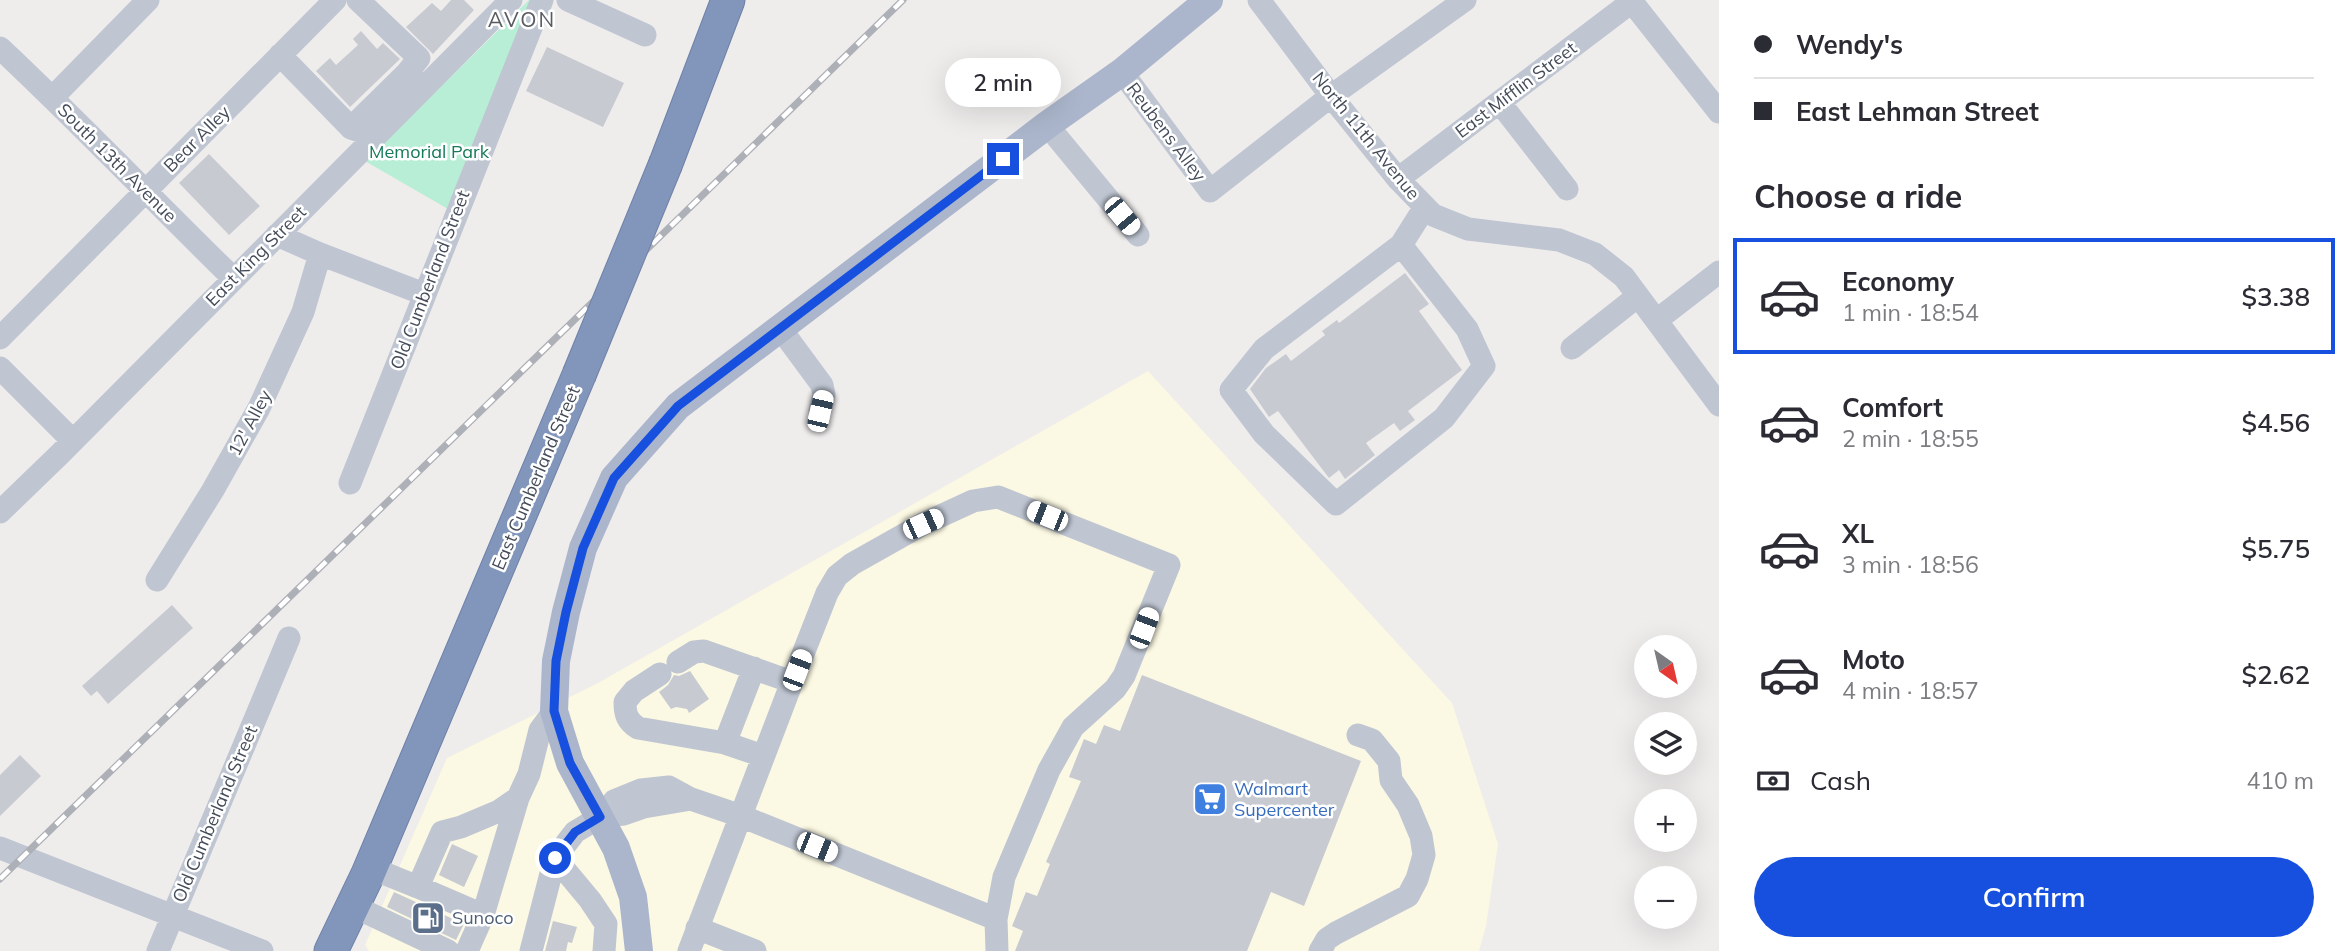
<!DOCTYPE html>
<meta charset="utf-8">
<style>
body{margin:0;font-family:Mulish,sans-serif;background:#f2f2f3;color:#2b2b33;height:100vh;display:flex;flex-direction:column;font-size:26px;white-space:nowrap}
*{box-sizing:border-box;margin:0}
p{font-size:23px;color:#7c7c81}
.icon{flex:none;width:38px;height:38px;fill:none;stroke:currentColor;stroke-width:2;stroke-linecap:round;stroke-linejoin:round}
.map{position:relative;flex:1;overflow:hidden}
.panel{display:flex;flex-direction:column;background:#fff;width:630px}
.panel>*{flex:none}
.guide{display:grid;align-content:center;height:154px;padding:0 35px;background:#fff}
.needle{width:46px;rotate:146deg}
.tools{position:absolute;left:1634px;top:635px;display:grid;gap:14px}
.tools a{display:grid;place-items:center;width:63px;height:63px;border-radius:50%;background:#fff;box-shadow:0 7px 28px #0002;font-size:35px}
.end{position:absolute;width:32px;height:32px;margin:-16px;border:9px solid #1750de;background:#fff;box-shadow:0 0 0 4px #fff}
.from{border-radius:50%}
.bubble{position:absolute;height:49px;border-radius:24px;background:#fff;box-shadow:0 7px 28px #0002;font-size:23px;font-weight:600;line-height:49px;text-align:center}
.car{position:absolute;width:21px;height:42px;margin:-21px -10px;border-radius:9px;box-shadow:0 0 5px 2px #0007;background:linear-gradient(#fff 24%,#345 0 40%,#fff 0 76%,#345 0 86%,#fff 0)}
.guide b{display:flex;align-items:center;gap:24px;height:66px;font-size:26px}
.guide b+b{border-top:2px solid #e1e1e2}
.guide i{width:18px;height:18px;background:#2b2b33}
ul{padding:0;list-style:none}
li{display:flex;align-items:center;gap:21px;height:116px;margin:0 14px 10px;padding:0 21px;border:4px solid transparent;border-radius:0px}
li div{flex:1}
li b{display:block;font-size:26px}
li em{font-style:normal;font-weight:600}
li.active{border-color:#1750de}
li>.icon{width:63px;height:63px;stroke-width:1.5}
h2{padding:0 35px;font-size:32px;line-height:84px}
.pay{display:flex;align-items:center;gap:18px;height:77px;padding:0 35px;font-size:26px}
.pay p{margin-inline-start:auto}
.action{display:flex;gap:14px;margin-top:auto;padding:14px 35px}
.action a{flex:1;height:80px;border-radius:42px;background:#1750de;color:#fff;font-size:28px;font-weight:600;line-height:80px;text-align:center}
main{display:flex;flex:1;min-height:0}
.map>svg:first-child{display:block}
</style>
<main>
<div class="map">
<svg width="1719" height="951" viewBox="0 0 1719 951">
<rect width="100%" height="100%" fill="#efecec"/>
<path fill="#fbf8e3" d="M1148,371L1452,703L1498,844L1486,926L1479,951H369L365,945L447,758L598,683Z"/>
<path fill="#b8eed5" d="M529,0H534L448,209L365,161Z"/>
<path fill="#c8cad2" d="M451,0H464L474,10L433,54L406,27L432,3L441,11Z
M361,31L377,49L383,43L400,59L350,107L316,71L330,58L336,65L358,45L353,39Z
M547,47L624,83L603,127L526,91Z
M209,154L260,206L229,235L179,183Z
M1405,273L1429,304L1419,311L1462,370L1408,411L1415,420L1400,431L1394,423L1366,443L1375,455L1345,479L1339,470L1329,478L1278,411L1269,417L1250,389L1266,368L1286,354L1291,361L1325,335L1322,331L1337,320L1339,323Z
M172,605L193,628L108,704L97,691L91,696L82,686Z
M690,671L709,699L689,713L687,709L676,707L671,709L659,692L668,685L674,675L679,676Z
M1142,675L1361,761L1304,906L1271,892L1247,951H1015L1023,931L1012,926L1026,892L1037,896L1050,864L1046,862L1081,781L1069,777L1084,739L1096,744L1104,725L1120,731Z
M20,755L41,776L0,816V775Z
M452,844L478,856L464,887L439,875Z
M394,892L464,924L456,940L387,907Z
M553,921L577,927L572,943L568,942L566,951H545Z"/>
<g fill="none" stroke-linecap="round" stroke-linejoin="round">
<g stroke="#6e81a8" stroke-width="35">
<path id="highway" d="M666,163L728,0
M331,951L368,874L579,375"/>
</g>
<path stroke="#bfc6d2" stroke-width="23" d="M358,0L419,58L407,73
M568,0L645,35
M1259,0L1331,96L1398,179L1433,215L1468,229L1559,240L1595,254L1624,277L1719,405
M1632,2L1719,112
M0,48C80,123 155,202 234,279
M280,55L351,128
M1122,72L1210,191L1331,96L1465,0
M53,97L148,0
M1500,103L1567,189
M1047,125L1138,235
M375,136L351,128L407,73L422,88
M1398,179L1634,0
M277,235L320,254L424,294
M1401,245L1467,329L1484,366L1444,418L1336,504L1264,434L1231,390L1264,349L1401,245L1425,207
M1657,320L1719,272
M780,328L822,385L824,395L820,411
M0,338L335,0
M1572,348L1638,296
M0,368L73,441
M350,483L542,0
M0,512L60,454L511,0
M157,580L213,490L259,408L303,312L320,254
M678,662L694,652L704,651L792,682
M660,674L634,691L625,702C625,714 627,721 638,728L725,743L763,756
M725,743L754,668
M605,816L624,814L644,807L691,799
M0,848L262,951
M555,858L590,900L606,924L604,951
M371,868L418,887L442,832L461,827L499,811L518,798L529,774L540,730L554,711
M418,887L483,915L467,951
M353,906L448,951
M483,915L518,798
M697,928L755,951
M158,951L289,638
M531,951L555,858L575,832L600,817L614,801L641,790L669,787L691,799L741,816L996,919
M689,951L792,682L827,593L837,576L852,564L923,524L973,501L998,497L1169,565L1124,676L1115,689L1073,727L1049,770L1004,877L996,919L997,951
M1320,951L1327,939L1336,933L1408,896L1417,879L1424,855L1421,836L1408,805L1391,780L1389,761L1372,740L1358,735"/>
<path stroke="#abb6cc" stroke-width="28" d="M639,951L633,897L616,848L570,763L554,711L556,661L566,612L583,548L614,478L678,406L1047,125L1122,72L1209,0"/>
<use href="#highway" stroke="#8296bc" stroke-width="33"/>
<g stroke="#aeb0b7" stroke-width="7">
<path id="rail" d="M0,879L903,0"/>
</g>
<use href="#rail" stroke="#fff" stroke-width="4.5" stroke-dasharray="13" stroke-linecap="butt"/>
<g stroke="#6e81a8" stroke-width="35" stroke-linecap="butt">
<path id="highway-bridge" d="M579,375L666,163"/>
</g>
<use href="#highway-bridge" stroke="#8296bc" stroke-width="33"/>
</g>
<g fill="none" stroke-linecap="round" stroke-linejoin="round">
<path stroke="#1750de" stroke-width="9" d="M555,858L575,832L600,817L570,763L554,711L556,661L566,612L583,548L614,478L678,406L1003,159"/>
</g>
<defs>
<g id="supermarket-square" transform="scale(1.75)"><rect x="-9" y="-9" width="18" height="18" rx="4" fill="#3f7fe0" stroke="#fff"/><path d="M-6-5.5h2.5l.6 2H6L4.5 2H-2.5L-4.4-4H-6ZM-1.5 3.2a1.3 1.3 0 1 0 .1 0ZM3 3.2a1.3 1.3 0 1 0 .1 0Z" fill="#fff"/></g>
<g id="fuel-square" transform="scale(1.75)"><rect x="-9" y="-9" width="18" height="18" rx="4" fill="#5c6f8a" stroke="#fff"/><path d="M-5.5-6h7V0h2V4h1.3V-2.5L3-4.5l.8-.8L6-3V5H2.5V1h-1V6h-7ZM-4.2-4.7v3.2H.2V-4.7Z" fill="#fff"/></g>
</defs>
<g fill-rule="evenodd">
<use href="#supermarket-square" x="1210" y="799"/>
<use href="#fuel-square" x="428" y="918"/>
</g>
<g text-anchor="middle" stroke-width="5" stroke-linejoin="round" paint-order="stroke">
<g font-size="18" fill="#444c59" stroke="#fff">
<text transform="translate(1516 90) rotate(-37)" y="6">East Mifflin Street</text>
<text transform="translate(1166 132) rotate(53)" y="6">Reubens Alley</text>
<text transform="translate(1366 136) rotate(51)" y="6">North 11th Avenue</text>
<text transform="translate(197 139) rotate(-45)" y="6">Bear Alley</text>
<text transform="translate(117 163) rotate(45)" y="6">South 13th Avenue</text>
<text transform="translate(256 256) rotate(-45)" y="6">East King Street</text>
<text transform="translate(430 280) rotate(-69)" y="6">Old Cumberland Street</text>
<text transform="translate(250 423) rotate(-62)" y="6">12' Alley</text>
<text transform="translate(536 478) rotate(-67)" y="6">East Cumberland Street</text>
<text transform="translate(215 814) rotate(-67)" y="6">Old Cumberland Street</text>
</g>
<g font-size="18" fill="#157a57" stroke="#fff">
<text x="429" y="158">Memorial Park</text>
</g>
<g font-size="18" fill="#366cbe" stroke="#fff" text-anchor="start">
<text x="1234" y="795">Walmart<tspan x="1234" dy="21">Supercenter</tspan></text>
</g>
<g font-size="18" fill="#4e5e75" stroke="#fff" text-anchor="start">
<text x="452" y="924">Sunoco</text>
</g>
<g font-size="21" letter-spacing="2" fill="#595b61" stroke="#fff">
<text x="522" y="27">AVON</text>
</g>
</g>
</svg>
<div class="tools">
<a><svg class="needle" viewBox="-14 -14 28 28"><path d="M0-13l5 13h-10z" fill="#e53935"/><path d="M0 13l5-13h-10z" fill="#7c7c81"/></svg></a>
<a><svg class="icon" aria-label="layers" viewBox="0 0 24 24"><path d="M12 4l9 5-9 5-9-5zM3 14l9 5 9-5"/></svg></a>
<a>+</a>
<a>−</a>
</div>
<i class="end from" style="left:555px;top:858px"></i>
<i class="end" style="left:1003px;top:159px"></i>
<div class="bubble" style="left:945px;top:58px;width:116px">2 min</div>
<i class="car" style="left:1122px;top:216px;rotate:140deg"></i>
<i class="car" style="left:820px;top:411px;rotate:13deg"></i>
<i class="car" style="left:1047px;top:516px;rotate:292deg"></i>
<i class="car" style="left:923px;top:524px;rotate:66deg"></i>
<i class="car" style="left:1144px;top:628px;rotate:21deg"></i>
<i class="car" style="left:797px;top:670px;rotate:21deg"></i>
<i class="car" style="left:817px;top:847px;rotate:112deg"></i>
</div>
<section class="panel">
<div class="guide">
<b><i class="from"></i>Wendy's</b>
<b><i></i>East Lehman Street</b>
</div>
<h2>Choose a ride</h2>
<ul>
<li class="active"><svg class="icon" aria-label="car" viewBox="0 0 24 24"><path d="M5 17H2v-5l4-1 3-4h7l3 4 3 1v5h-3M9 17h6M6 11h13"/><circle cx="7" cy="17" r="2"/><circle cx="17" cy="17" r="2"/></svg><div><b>Economy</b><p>1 min · 18:54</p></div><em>$3.38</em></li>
<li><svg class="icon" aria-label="car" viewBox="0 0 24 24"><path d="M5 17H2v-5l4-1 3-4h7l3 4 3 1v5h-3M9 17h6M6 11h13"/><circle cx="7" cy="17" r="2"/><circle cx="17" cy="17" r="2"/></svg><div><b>Comfort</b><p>2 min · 18:55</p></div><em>$4.56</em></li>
<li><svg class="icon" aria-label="car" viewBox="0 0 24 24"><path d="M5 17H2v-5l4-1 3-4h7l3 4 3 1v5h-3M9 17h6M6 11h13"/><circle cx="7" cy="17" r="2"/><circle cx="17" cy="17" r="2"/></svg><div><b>XL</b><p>3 min · 18:56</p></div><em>$5.75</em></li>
<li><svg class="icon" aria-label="car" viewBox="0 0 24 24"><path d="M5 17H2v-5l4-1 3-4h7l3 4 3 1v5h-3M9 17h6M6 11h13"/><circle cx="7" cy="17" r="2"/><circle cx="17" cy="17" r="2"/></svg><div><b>Moto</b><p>4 min · 18:57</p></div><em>$2.62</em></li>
</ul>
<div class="pay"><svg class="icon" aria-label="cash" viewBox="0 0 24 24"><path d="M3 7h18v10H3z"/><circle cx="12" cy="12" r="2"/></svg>Cash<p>410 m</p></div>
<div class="action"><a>Confirm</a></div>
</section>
</main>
